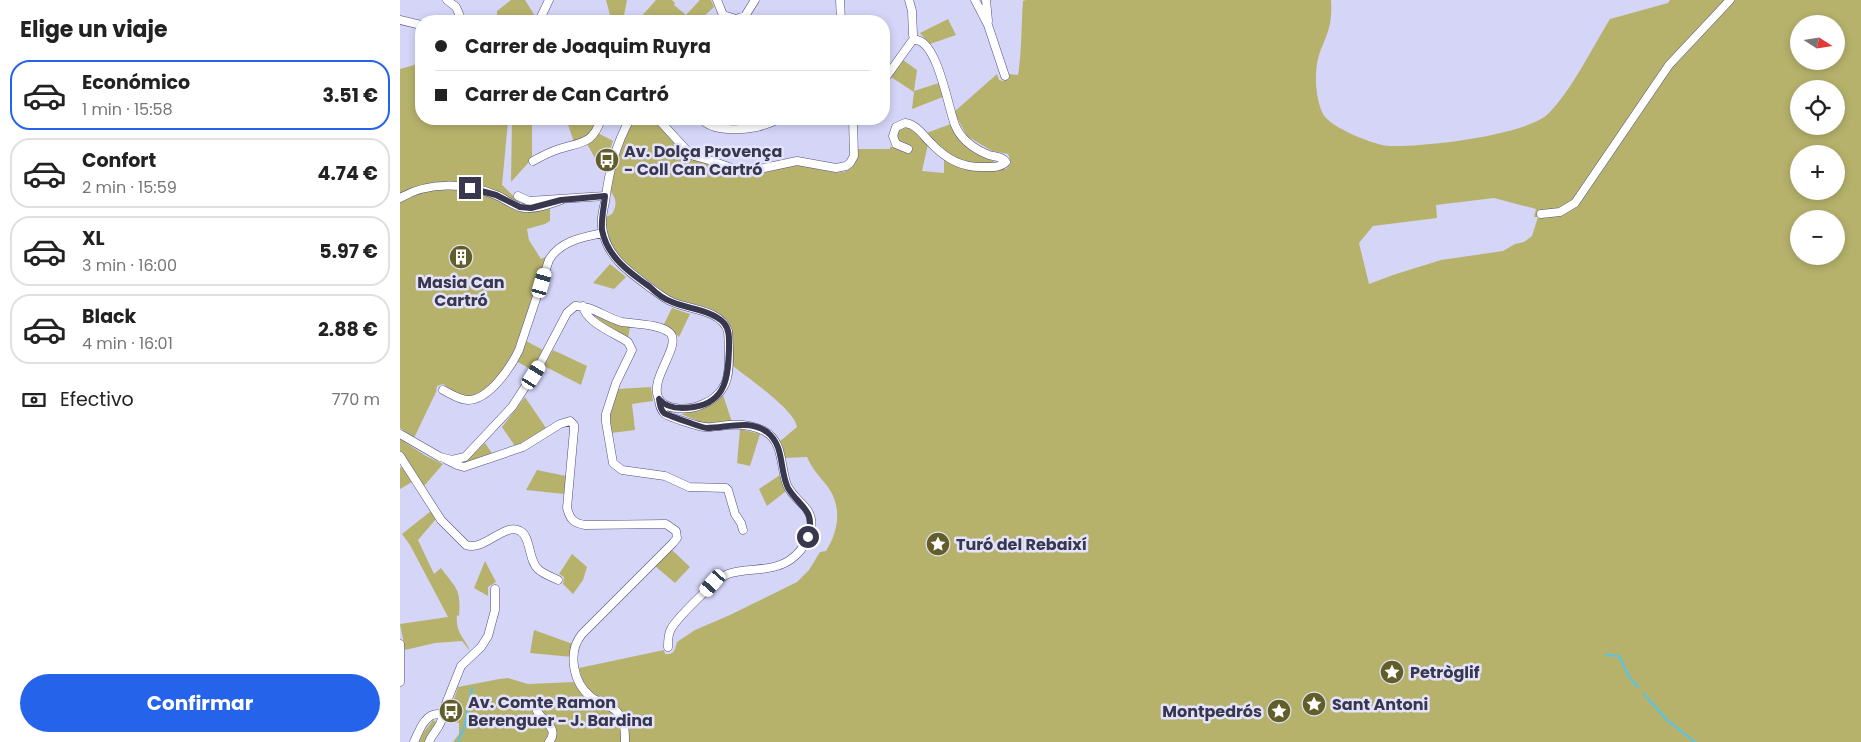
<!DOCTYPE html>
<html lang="es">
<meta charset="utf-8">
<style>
body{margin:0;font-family:Poppins,sans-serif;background:#f6f6f6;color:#222;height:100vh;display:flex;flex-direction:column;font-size:19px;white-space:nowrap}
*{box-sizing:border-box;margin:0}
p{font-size:16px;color:#767676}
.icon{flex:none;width:28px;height:28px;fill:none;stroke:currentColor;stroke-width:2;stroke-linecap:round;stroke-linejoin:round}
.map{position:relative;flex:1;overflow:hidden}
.details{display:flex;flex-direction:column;background:#fff;width:400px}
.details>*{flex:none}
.guide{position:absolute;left:15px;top:15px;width:475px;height:110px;border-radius:20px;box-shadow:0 2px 8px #0003;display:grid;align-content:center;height:110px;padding:0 20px;background:#fff}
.needle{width:32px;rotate:102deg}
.tools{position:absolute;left:1390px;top:15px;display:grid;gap:10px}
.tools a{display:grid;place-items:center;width:55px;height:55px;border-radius:50%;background:#fff;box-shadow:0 2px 8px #0003;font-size:25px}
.end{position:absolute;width:22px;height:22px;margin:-11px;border:6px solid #38374e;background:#fff;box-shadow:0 0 0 2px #fff}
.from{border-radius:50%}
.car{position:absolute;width:15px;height:30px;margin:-15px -8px;border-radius:6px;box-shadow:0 0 4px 1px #0007;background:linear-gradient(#fff 24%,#345 0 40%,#fff 0 76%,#345 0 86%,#fff 0)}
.guide b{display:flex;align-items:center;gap:18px;height:48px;font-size:19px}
.guide b+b{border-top:1px solid #e0e0e0}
.guide i{width:12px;height:12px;background:#222}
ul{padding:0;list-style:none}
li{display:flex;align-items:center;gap:15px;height:70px;margin:0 10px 8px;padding:0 10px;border:2px solid #e0e0e0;border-radius:20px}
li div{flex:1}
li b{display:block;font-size:19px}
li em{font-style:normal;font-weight:700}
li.selected{border-color:#2563eb}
li>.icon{width:45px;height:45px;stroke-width:1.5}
h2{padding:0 20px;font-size:22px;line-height:60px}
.pay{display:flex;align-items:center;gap:12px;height:55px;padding:0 20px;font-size:19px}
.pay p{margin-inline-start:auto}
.cta{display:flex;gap:10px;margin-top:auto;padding:10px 20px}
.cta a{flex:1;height:58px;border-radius:30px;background:#2563eb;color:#fff;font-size:20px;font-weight:700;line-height:58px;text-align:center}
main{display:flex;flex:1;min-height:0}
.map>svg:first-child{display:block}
</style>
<main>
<section class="details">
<h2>Elige un viaje</h2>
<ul>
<li class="selected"><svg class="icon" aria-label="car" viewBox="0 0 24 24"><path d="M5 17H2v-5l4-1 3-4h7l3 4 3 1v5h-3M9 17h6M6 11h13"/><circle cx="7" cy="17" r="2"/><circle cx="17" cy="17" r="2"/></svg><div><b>Económico</b><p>1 min · 15:58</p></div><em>3.51 €</em></li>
<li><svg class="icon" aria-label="car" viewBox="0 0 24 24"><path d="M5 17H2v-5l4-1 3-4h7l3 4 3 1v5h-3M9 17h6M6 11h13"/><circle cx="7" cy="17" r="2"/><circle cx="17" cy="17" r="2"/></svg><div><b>Confort</b><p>2 min · 15:59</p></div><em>4.74 €</em></li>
<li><svg class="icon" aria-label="car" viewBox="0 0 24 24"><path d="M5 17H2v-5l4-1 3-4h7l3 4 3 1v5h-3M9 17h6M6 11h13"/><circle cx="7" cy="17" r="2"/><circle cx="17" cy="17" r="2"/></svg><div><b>XL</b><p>3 min · 16:00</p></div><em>5.97 €</em></li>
<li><svg class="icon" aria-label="car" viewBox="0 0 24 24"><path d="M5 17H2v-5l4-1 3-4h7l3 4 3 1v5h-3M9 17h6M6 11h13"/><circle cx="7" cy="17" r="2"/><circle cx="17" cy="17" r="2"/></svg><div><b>Black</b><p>4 min · 16:01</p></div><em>2.88 €</em></li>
</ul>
<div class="pay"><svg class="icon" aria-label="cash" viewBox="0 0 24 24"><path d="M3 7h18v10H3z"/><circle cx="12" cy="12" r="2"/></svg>Efectivo<p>770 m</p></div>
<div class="cta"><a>Confirmar</a></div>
</section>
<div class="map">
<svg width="1461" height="742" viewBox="0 0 1461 742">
<rect width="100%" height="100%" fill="#d5d5f8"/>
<path fill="#b6b26c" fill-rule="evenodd" d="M111,0H125L135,16L133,21H97V11Z
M206,0H227L224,15L211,19Z
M256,0H272L275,3L274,5L286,15L300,0H311L314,7L299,21H243L240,18Z
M626,0H931C932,13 931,25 926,37C924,43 921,48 919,55C914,72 915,97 923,114C929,127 976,146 990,146C1023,147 1124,136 1148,114C1172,90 1192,48 1210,19L1268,3L1270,0H1461V742H53L59,734V723L47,720L58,687L99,679L108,678L128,684L175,682L182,679L179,668L264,650L265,654C274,655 275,650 277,642L295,630L330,615L397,582L409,570L420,552L426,551C439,530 442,507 428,487C420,477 412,469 407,457L385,458L379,442L397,427C395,410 348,378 333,366C332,354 335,335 329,324C320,307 294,305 278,300C269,297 260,289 252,283C223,264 210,253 204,218L212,214C218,204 216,197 208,189L213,164L234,119H255L286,156C295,162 305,162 315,165C329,170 340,176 356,174C372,172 387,165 405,165C418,166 432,176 446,171C455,167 458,159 458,149H490V147H495L510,153L512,150L511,147L501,143L496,138C504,114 518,135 528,144L522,171L544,173V158C571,172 577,170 606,169L611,163L608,154L592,151L567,136L554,112L597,74L599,80L603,81L608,79L609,74L618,75C622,50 621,26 623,1ZM1399,24H1436V61H1399ZM1399,89H1436V126H1399ZM1399,154H1436V191H1399ZM1094,198L1136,209L1134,217H1138L1132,236L1124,242L1115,244L1103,251L1041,260L993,275L969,284L959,243L973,226L1037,218L1036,205ZM1399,219H1436V256H1399Z
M548,19L556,35L530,44L520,33Z
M503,60L517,70L514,91L539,83L543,97L512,109L514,92L491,77Z
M21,63V119H103L108,121L102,185L124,206L150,202V221L145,224L127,229L129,240L141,259L147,256L127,323L109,365L85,390L73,397H64L54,392L43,384L37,386L36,392L14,438L0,428V69Z
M166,119H184L195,126L188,135L174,142Z
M112,121L132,123V157L130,159L129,162L111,182Z
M551,124L581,155L597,163C562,167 550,158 526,133Z
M198,133L213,141L205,163L196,160L187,144Z
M210,264L226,277L214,289L193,283Z
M272,308L290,314L279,337L272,330L263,326Z
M189,312L211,323L230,327L228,338L214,331Z
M126,341L143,350L132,370L116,361Z
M153,350L187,366L181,385L144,366Z
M251,387L253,401L232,404L235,430L211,433L210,412L217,389Z
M323,395L332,422L306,424L281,414L306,407Z
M125,397L146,428L131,438L115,446L102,427Z
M340,429L360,434L350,466L337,463Z
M0,439L26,456L43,464L24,486L0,451Z
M85,443L92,453L69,463H59L70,457Z
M2,467L12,482L0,489V468Z
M137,470L166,476L164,494L126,490Z
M380,475L386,491L367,506L359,489Z
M31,511L36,519L18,540L34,574L41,568C57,590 61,588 59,616L57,615C55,633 65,638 70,651L62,641L35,643L5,650L0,624L48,617L10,545L2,534Z
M272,550L290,567L275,583L255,566Z
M172,554L187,567L183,580L173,594L163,584L164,577L159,574Z
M85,561L96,582L88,587V596L74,588Z
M134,630L173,644L172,657L130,653Z
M33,720L36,722L24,742H19L24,732Z"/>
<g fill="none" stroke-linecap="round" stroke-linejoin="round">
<path stroke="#54c4ed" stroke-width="2" d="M1206,655L1219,656L1229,677L1238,687
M1244,694L1267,720L1295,742
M58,742L64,728L72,688"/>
<g stroke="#524f80" stroke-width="9">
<path id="minor" d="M47,0L56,7L62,21
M317,0L323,15L336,19L345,16L355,0
M440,0L441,21
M509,0L512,11L513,35
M575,0L588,25L605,76
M586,0L588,21
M0,20L21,25
M139,21L149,0
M220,21H235
M484,80L512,41
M258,119L291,155L312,161L340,171L364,168L397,161L436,168L446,166L450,163L454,156L453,119
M302,119C312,132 342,130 357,127C365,125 372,122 379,119
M508,149L496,144L493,136L496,127L505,123C517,124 524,137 532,144C546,159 564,168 584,167C592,167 600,168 606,162C602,156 595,157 589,155C574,149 561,140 555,125C548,107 538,44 517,40
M133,161C142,156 150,152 159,149C182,142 193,144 201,119
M118,196L129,201L205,196
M0,198C29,181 66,183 96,195C106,199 114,207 124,208C137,209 150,204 161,200
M1141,214L1160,212L1175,203L1269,65L1330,0
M183,306C185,322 216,334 228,342L232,350L216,383L206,414V422L213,463L222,470L265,476L289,487L326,488L328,490L335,514L341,523L343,530
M43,390C51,394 59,400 68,400C89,400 111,367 119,350L149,260C160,241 183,237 203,233
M259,401C260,406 261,411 265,414C269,417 300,427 305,427C310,428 315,426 320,426C334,424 351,424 364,431C384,441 380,467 387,485C391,495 402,502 408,511C418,528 404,550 390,560C370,573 348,567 328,574C317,578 277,618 271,629C268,634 268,641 268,647
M0,434L40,457L52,460L65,457L112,407L140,364L167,313L175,306C191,305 206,318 222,322C235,324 260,324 270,333C282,345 250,378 258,397C264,412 292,410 303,404C312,401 321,393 325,384C331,372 329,345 328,331C321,309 288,310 270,301C262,297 255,291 248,286C229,272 208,257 203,232C200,222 203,211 205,202C209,172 215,146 230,119
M0,456L41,520L66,545C84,552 104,522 120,531C131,536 128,560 138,569C143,574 152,577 158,580
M47,460L57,465L64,467L123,447L160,424L170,421L174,425V430L167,508C170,519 173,523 185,525L266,524L276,531L277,538L273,543L182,634C167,652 173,683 191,697C199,703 210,704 217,712C225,721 225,731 225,742
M0,644V682
M137,711C143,722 160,728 149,742
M41,716L61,666L81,647L88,636L95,610V589
M14,742C19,731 25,713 39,714L42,717C42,726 32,733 29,742"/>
</g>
<use href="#minor" stroke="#fff" stroke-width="8"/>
</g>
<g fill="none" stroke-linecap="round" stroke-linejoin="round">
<path stroke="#38374e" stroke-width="6" d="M70,188L96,195L120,207L131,208L161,200L205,196C204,207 201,219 202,230C207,257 230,273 250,287C256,293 264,299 272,302C288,309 312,310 324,323C330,330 329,340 329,349C328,375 327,402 294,407C282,409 267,409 259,399C260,404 260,409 264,413C267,415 303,428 307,428C326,428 349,419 367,432C385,446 379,470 388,488C400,508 416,509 408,537"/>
</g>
<defs>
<g id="bus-disc" transform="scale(1.25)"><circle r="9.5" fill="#615e2a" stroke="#e3e3fb"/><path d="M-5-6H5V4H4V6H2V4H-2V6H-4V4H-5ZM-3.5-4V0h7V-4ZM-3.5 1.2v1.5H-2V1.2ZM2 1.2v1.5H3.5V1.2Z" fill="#fff"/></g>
<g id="building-disc" transform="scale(1.25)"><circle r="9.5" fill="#615e2a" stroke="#e3e3fb"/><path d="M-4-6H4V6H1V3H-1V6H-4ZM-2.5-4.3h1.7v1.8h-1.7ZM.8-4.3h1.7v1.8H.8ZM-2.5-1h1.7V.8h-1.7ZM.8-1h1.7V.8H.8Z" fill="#fff"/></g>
<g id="sight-disc" transform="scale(1.25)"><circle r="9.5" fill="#615e2a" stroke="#e3e3fb"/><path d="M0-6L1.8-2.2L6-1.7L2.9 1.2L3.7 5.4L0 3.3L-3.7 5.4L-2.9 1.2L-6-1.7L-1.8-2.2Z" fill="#fff"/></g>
</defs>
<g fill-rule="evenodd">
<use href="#bus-disc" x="207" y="160"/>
<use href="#building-disc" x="61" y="257"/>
<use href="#sight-disc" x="538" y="544"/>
<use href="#sight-disc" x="992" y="672"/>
<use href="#sight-disc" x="914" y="704"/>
<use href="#bus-disc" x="51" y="711"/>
<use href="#sight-disc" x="879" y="711"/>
</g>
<g text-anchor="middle" stroke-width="5" stroke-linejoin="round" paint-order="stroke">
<g font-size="16" font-weight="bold" fill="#38374e" stroke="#e3e3fb" text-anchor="start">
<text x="224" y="157">Av. Dolça Provença<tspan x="224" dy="18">- Coll Can Cartró</tspan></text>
<text x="61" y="288" text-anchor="middle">Masia Can<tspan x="61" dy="18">Cartró</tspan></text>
<text x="556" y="550">Turó del Rebaixí</text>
<text x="1010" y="678">Petròglif</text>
<text x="68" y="708">Av. Comte Ramon<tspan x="68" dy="18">Berenguer - J. Bardina</tspan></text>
<text x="932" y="710">Sant Antoni</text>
<text x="862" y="717" text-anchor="end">Montpedrós</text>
</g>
</g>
</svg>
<div class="tools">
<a><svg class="needle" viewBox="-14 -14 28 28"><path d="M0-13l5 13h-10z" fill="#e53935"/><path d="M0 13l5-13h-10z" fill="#767676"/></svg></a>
<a><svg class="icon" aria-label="locate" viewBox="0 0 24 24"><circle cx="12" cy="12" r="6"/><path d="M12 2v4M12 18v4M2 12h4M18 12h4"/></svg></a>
<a>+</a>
<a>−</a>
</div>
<i class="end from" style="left:408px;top:537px"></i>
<i class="end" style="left:70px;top:188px"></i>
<i class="car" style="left:142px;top:283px;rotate:16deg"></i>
<i class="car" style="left:134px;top:375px;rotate:32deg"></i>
<i class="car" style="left:313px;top:583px;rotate:221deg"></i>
<div class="guide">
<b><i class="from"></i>Carrer de Joaquim Ruyra</b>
<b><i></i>Carrer de Can Cartró</b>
</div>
</div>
</main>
